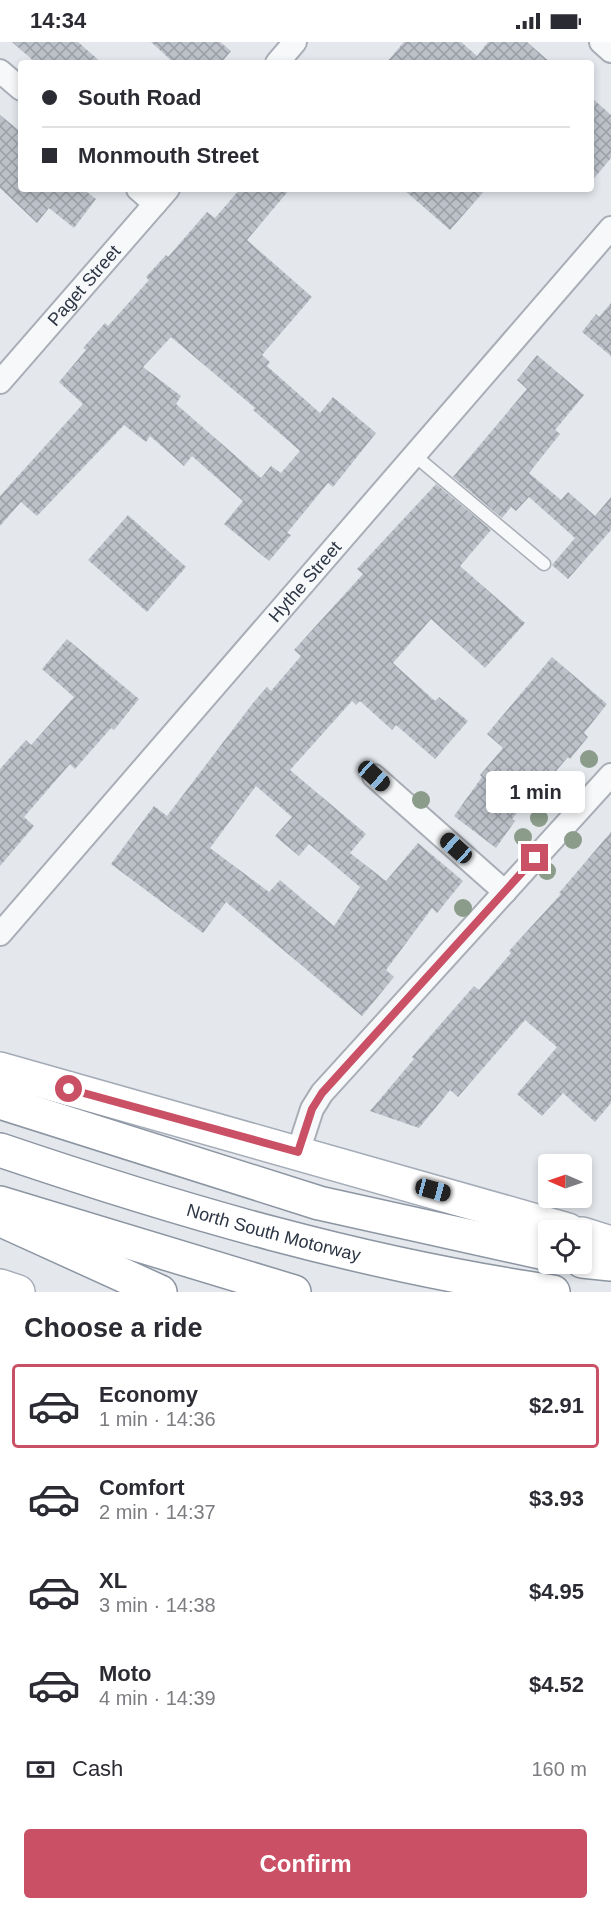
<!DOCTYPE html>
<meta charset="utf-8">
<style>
body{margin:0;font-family:Arial,sans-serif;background:#f2f2f3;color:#2b2b33;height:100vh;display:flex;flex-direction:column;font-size:22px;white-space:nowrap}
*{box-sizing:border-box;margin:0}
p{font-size:20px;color:#7c7c81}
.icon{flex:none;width:33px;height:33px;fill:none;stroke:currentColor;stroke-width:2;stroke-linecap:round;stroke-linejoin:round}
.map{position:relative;height:1250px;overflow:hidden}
.details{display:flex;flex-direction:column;background:#fff;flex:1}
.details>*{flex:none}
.guide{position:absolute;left:18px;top:18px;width:576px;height:132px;border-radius:6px;box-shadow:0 3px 9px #0003;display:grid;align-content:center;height:132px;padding:0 24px;background:#fff}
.needle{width:39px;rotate:272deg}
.tools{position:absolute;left:538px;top:1112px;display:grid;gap:12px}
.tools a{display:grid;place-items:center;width:54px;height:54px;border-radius:6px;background:#fff;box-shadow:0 3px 9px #0003;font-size:30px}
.end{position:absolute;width:27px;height:27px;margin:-14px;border:8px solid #ca5066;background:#fff;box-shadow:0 0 0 3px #fff}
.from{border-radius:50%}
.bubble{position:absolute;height:42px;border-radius:6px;background:#fff;box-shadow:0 3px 9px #0003;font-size:20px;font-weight:700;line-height:42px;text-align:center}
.car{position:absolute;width:18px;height:36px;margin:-18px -9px;border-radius:8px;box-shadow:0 0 4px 2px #0007;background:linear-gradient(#222 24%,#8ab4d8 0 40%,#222 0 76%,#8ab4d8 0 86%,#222 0)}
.guide b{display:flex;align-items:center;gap:21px;height:57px;font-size:22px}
.guide b+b{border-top:2px solid #e1e1e2}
.guide i{width:15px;height:15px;background:#2b2b33}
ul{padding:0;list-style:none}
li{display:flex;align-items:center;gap:18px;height:84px;margin:0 12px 9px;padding:0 12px;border:3px solid transparent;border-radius:6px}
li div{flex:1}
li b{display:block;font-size:22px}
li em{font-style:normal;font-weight:700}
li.selected{border-color:#ca5066}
li>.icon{width:54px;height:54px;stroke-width:1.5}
h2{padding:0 24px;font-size:27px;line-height:72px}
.pay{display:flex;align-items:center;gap:15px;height:66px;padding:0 24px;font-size:22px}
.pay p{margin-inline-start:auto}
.cta{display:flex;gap:12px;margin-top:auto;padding:12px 24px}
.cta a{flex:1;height:69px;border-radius:6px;background:#ca5066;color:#fff;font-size:24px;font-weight:700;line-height:69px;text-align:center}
.status{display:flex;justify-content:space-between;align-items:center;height:42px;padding:0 30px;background:#fff;direction:ltr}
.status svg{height:16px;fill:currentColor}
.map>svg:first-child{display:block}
</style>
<div class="status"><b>14:34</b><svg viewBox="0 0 49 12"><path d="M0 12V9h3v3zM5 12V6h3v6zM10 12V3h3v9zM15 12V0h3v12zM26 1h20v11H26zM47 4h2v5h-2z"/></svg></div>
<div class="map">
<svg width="611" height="1250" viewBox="0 0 611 1250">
<defs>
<pattern id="building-cross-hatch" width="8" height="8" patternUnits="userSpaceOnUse" patternTransform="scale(1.5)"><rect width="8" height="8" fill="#bcc1c9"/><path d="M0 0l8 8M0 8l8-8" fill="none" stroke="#999ea5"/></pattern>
</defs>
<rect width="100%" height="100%" fill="#e4e7ec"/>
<path fill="url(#building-cross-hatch)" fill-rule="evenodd" d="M12,0H78L102,21H36Z
M151,0H220L231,9L221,21H174Z
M404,0H461L477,14L488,0H527L551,21H386Z
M591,55L611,73V116L591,140Z
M0,73L21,90V147H83L96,157L74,186L49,166L37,181L0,146Z
M240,147H290L247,198L312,255L262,313L270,320L267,324L320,371L333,355L376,391L333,445L328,441L287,491L291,493L269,519L224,482L243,459L192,414L184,424L150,394L146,400L124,383L37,474L21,460L0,484V454L83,362L59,340L86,308L83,306L105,281L108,284L149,238L146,235L166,213L168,215L207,170L215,176ZM171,295L255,366L253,368L300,409L281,431L271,424L261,436L176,362L181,354L143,325Z
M403,147H486L450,188Z
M611,261V314L582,290L596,272L599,275Z
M537,313L584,353L555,388L560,392L529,431L561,458L568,450L595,474L611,455V488L568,537L552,523L575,496L529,455L516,469L511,465L502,476L453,435L527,347L517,338Z
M436,442L491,488L460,524L525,581L485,626L431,577L393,621L435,659L439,655L468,679L435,717L396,683L392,688L360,659L356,663L352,659L290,728L366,792L350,811L386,839L418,801L463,839L437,871L432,866L415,889L386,928L394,935L362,974L226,860L203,891L111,822L154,764L167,774L253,661L267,645L271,649L301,614L294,608L363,532L357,527ZM256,744L292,775L275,794L299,814L309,802L360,845L334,884L280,838L269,850L210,806Z
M128,473L186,525L147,570L88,518Z
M67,597L139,657L114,688L111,686L75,727L70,722L24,775L34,784L0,824V727L26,698L31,703L74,655L42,627Z
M552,615L607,662L584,691L588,695L570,717L568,715L545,742L543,740L512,777L515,779L496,806L454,774L482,735L480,733L503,706L487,692Z
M611,790V1061L595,1080L563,1051L542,1074L517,1052L557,1005L525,978L458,1055L450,1048L419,1086L370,1069L414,1017L412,1015L474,944L479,948L511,911L509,909L561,852L559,851Z"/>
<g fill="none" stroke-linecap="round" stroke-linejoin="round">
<g stroke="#a9aeb6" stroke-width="15">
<path id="service" d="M414,413L544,522"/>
</g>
<g stroke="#a9aeb6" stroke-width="26">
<g id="minor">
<path d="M601,0L611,9"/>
<path d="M277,21L295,0"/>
<path d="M0,29L21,47"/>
<path d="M138,147L155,162"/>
<path id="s1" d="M0,340L168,147"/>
<path d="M374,734L505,850"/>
<path id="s2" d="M0,892L611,186"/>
<path d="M298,1110L312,1067L322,1051L611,733"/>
</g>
</g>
<g stroke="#a4acb7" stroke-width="36">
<path id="primary" d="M0,1027L568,1188
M582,1192L611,1201
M0,1244L18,1250"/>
</g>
<g stroke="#8c95a2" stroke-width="36">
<g id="motorway">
<path d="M0,1060L319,1161L549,1212"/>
<path id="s3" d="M0,1108C180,1169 365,1223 553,1250"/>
<path d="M0,1161L294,1250"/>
<path d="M6,1180L160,1250"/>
<path d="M582,1219L611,1222"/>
</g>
</g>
<use href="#service" stroke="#f7f8fa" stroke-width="12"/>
<use href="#minor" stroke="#f7f8fa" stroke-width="22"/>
<use href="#primary" stroke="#fff" stroke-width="33"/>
<use href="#motorway" stroke="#fff" stroke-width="33"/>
</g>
<g fill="#8b9c8a">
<circle cx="589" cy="717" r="9"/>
<circle cx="565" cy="746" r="9"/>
<circle cx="421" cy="758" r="9"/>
<circle cx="539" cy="776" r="9"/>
<circle cx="523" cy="795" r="9"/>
<circle cx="573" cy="798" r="9"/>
<circle cx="547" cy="829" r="9"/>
<circle cx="463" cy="866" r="9"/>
</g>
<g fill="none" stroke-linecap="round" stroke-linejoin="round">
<path stroke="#ca5066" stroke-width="8" d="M69,1047L298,1110L312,1067L322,1051L535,816"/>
</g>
<g text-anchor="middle" stroke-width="4.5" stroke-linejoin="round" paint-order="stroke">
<g font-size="18" fill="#2c3544" stroke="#f4f6f9">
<text dy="6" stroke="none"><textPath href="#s1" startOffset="128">Paget Street</textPath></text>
<text dy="6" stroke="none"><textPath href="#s2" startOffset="466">Hythe Street</textPath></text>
<text dy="6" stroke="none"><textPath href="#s3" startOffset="286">North South Motorway</textPath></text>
</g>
</g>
</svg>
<div class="tools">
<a><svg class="needle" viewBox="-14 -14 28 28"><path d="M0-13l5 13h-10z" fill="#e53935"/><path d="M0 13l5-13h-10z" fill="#7c7c81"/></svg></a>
<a><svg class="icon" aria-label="locate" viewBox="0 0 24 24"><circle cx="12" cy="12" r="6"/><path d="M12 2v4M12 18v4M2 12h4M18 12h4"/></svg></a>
</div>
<i class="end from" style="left:69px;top:1047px"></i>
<i class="end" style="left:535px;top:816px"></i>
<div class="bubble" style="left:486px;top:729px;width:99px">1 min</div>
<i class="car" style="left:374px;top:734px;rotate:132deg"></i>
<i class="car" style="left:456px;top:806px;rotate:312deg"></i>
<i class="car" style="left:433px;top:1148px;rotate:105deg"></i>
<div class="guide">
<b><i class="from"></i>South Road</b>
<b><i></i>Monmouth Street</b>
</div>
</div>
<section class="details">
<h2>Choose a ride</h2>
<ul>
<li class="selected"><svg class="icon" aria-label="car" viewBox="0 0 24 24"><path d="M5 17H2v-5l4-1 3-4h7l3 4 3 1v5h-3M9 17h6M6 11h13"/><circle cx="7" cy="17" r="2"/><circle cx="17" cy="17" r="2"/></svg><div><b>Economy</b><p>1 min · 14:36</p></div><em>$2.91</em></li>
<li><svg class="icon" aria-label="car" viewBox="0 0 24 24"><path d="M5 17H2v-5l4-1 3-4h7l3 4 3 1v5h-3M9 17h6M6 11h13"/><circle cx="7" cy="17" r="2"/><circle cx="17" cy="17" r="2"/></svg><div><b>Comfort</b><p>2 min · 14:37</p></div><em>$3.93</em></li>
<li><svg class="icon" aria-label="car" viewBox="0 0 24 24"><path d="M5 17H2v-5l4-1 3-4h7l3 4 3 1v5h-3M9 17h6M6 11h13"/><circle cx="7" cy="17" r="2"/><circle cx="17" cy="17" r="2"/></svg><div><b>XL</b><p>3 min · 14:38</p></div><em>$4.95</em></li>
<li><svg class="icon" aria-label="car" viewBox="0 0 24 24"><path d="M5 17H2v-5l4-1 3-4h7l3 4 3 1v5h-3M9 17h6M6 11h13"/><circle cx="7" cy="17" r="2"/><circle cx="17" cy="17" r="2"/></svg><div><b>Moto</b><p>4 min · 14:39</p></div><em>$4.52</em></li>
</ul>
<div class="pay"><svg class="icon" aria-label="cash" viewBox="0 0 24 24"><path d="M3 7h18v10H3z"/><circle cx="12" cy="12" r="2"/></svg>Cash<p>160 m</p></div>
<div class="cta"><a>Confirm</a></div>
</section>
